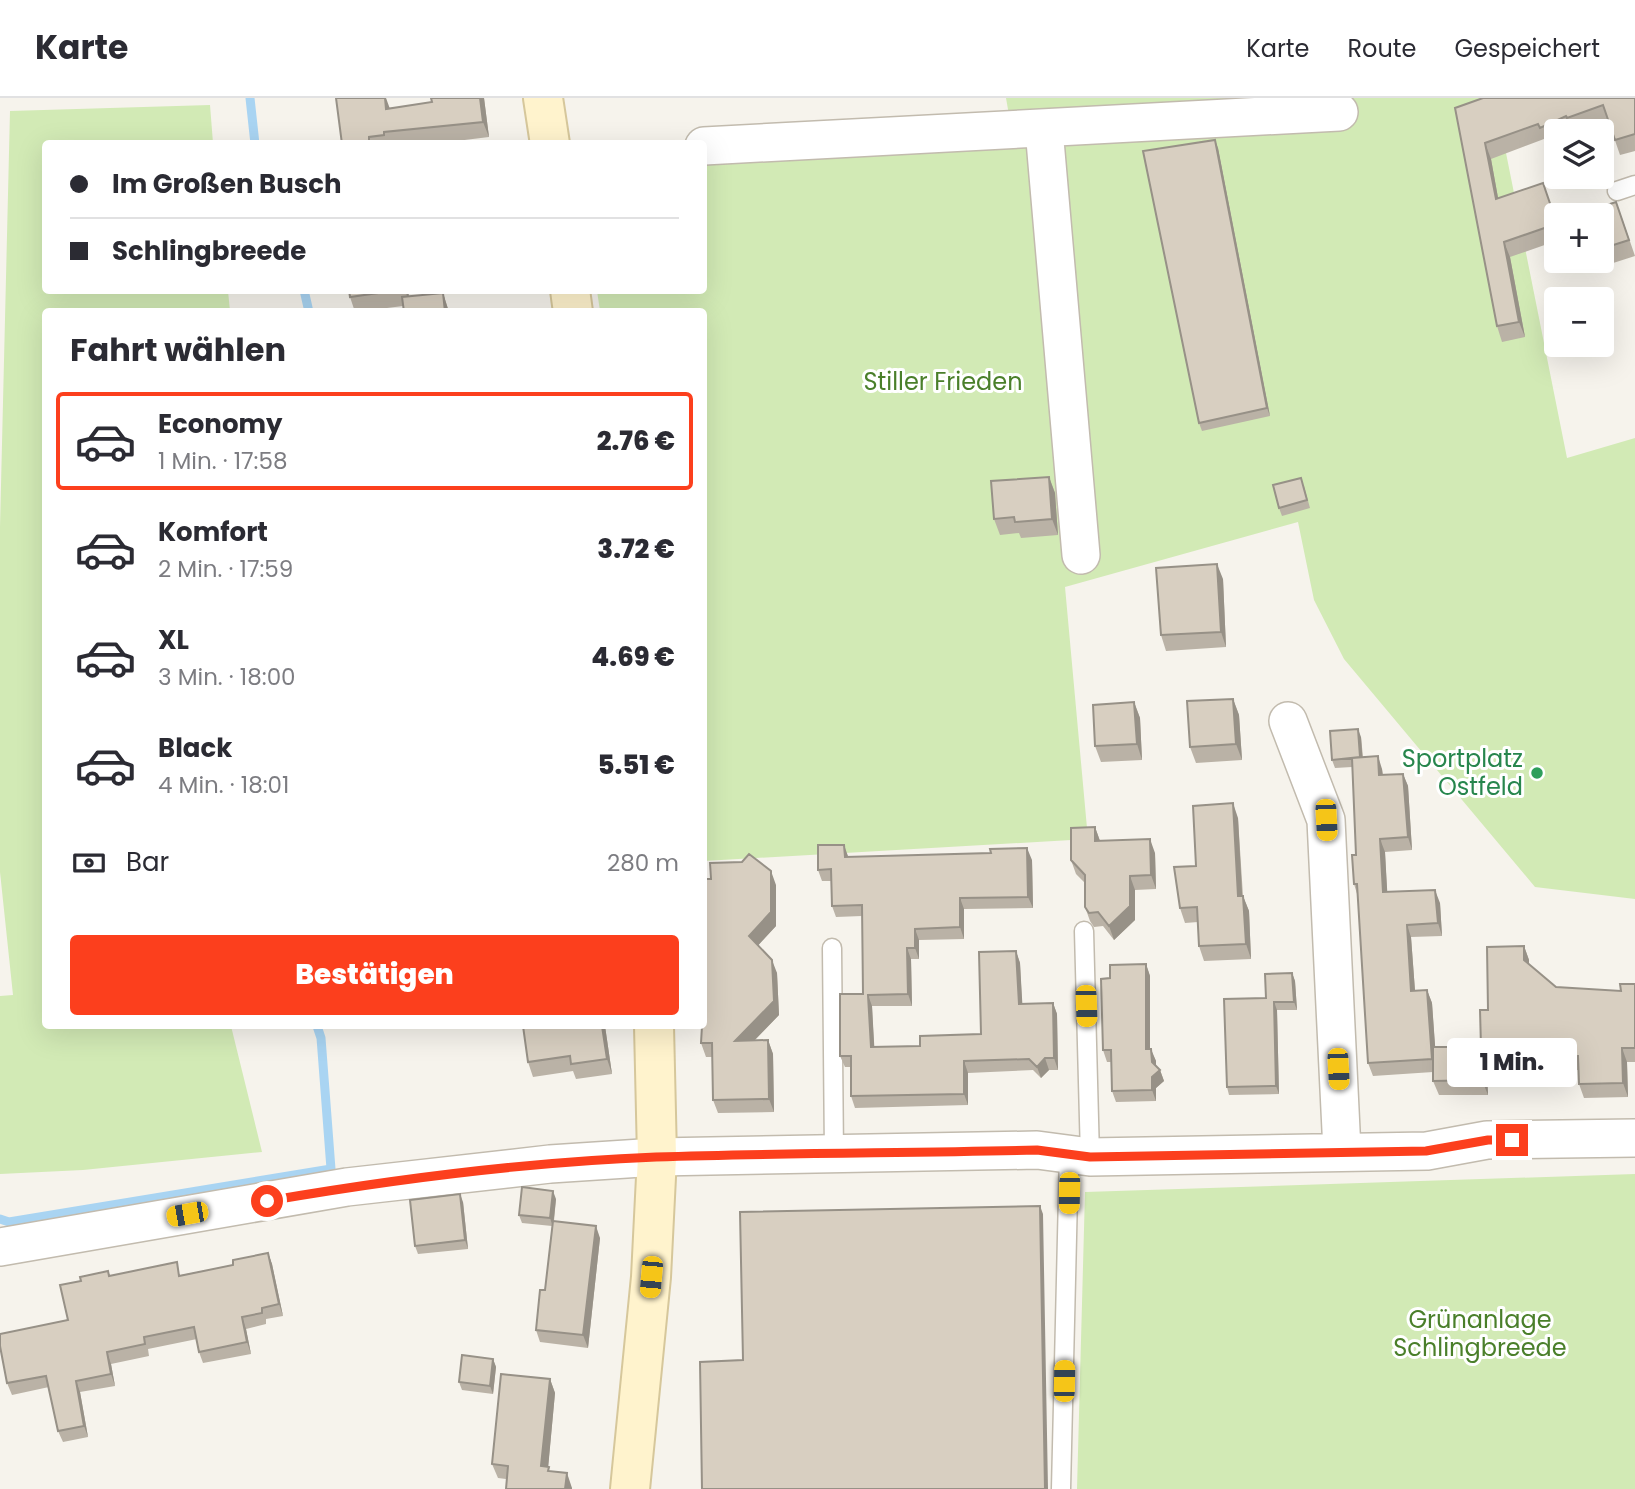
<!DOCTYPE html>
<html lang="de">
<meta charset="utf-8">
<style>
body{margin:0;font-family:Poppins,sans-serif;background:#f2f2f3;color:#2b2b33;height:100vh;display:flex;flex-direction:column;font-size:26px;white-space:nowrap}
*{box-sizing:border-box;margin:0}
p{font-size:23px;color:#7c7c81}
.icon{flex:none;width:38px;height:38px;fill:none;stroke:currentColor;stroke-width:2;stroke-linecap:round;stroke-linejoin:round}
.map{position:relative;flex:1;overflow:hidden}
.drawer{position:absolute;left:42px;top:210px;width:665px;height:721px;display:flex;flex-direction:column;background:#fff;border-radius:7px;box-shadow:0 7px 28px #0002}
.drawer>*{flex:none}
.guide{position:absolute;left:42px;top:42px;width:665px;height:154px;border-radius:7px;box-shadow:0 7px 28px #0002;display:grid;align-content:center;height:154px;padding:0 28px;background:#fff}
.buttons{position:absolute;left:1544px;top:21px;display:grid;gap:14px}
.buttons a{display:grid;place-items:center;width:70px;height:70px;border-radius:7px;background:#fff;box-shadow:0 7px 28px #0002;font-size:35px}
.end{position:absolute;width:32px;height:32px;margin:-16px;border:9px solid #fc3f1d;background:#fff;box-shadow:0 0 0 4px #fff}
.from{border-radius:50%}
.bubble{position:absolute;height:49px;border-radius:7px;background:#fff;box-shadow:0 7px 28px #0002;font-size:23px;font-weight:800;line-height:49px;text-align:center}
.car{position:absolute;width:21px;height:42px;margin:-21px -10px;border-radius:9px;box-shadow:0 0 5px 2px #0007;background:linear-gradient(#f5c518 24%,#345 0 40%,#f5c518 0 76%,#345 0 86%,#f5c518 0)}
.guide b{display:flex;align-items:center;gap:24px;height:66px;font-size:26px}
.guide b+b{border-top:2px solid #e1e1e2}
.guide i{width:18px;height:18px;background:#2b2b33}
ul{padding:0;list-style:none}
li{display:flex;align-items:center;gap:21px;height:98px;margin:0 14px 10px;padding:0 14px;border:4px solid transparent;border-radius:7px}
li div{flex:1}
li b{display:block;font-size:26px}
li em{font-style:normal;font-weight:800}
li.active{border-color:#fc3f1d}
li>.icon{width:63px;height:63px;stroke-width:1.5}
h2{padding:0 28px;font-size:32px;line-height:84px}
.pay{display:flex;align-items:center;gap:18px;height:77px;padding:0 28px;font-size:26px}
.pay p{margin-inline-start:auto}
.button{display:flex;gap:14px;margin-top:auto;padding:14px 28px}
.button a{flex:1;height:80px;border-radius:7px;background:#fc3f1d;color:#fff;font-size:28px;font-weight:800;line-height:80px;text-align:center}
header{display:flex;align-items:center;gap:42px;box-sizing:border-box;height:98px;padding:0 35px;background:#fff;border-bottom:2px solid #e1e1e2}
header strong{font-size:33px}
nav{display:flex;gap:38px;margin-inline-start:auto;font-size:24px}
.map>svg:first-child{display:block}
</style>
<header>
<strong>Karte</strong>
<nav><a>Karte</a><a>Route</a><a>Gespeichert</a></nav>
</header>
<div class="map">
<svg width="1635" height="1391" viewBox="0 0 1635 1391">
<rect width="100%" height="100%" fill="#f6f3ec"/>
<path fill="#d2eab5" d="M1006,0H1495L1567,360L1635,340V801L1535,789L1344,561L1314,502L1298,424L1065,489L1088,741L704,763V214L600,213L597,193L704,192V55L1013,40Z
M210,7L213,45L46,46V192L228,193L230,213L46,214V928H231L262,1054L83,1072L0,1076V898L13,897L0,774V429L10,13Z
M1635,1076V1391H1077L1085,1094Z"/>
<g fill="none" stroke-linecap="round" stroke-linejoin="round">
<path stroke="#a9d4f2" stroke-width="9" d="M250,0L255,46
M304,192L309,214
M0,1121L9,1124L331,1071L321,940L317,928"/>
<g stroke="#c2bbae" stroke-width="21">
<path id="lane" d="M1617,93L1635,87
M1084,833L1090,1059
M832,850L834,1057
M1061,1391L1069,1055"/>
</g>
<g stroke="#c2bbae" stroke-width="40">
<path id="street" d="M1044,31L1081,457
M704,48L1339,14
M1288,623L1326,722L1342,1053
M0,1149L347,1089L550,1066L657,1059L1037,1052L1090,1059L1427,1053L1487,1042L1635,1040"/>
</g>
<g stroke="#d6c79b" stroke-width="42">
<path id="secondary" d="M543,0L550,46
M570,192L573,214
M630,1391L651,1179L657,1059L654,928"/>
</g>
<use href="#lane" stroke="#fff" stroke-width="18"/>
<use href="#street" stroke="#fff" stroke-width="37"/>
<use href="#secondary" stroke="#fff3cd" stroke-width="38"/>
</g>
<path fill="#bab2a6" d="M484,0L489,39L432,46H342L390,10Z
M1635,0V53L1620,57L1608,22L1579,33H1556V41L1546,45L1544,41L1491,61L1498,100L1556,122V143L1510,159L1525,239L1502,244L1497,228L1455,10Z
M1218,50L1270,318L1202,333L1199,325Z
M1601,117L1622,120L1635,158L1582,175L1578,163H1601Z
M349,192H408L409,199L443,195L449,214H404L403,208L355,214L350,199Z
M1049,379L1055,395L1058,437L1021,440L1019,435L1000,437L994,421Z
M1304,388L1310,410L1282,418L1279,410Z
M1223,481L1226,549L1166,553L1161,537Z
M1233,601L1239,617L1242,662L1196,665L1190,649Z
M1134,604L1140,620L1142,662L1101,664L1095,648Z
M1361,639L1363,659L1382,671L1383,677L1403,676L1408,688L1412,752L1385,754L1387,794L1440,805L1442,838L1411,839L1415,893L1427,892L1432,905L1435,949H1481L1488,912L1524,848L1529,862V866L1556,889L1621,893L1635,886V964H1627L1628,999L1584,1000L1579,986L1578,972L1487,974L1488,997H1439L1433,983V974L1373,978L1368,965L1358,799L1354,786L1356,757L1352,669L1335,670L1332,662Z
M1238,720L1243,798L1249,813L1251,861L1204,863L1199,848L1198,824L1185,825L1180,810L1196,768Z
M1095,729L1100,743L1155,755L1156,791L1135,792V822L1114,842L1103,828L1094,829L1090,823L1085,809V785L1076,776L1071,762Z
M1032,762L1033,810L964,811V841L919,842V861H911L912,908H872L874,949L920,948L981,936L1016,853L1020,865L1022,906L1053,905L1057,916L1058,972H1049L1041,980L1033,972L968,975V1007L855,1010L851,998V969H845L840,958L863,896L862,818L836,819L832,808V783H822L818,772Z
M776,787V828L758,847L777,875L779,917L754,943L768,942L773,956L774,1014L718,1015L713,1002L712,959H706L701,945Z
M1146,866L1150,878V951L1156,963V968L1160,972L1164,983L1156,990V1003L1116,1004L1112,993L1111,964H1107L1103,952L1110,880Z
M1292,875L1295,883L1297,912H1277L1279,996L1229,997L1227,989L1266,900Z
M523,928H605L612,976L576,981L573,973L533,979L528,964Z
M556,1101L554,1123L600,1140L588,1250L540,1244L536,1232L545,1192L552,1128L522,1125L519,1117Z
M463,1104L468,1151L418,1156L415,1148Z
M268,1155L272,1166L283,1218L266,1221V1226L246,1231L251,1256L203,1265L199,1254L197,1241L148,1251L149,1258L111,1266L115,1288L80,1294L88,1339L63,1344L58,1333L49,1289L12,1297L7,1285L68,1222L108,1173L110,1178L181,1177L233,1167Z
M493,1261L496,1269L493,1296L462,1292L459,1284Z
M550,1281L555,1295L548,1369L550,1374L572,1390L498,1380L492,1366Z"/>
<path fill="#979187" d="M385,0H386L390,11H386Z
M480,0H484L489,39L483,24Z
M1215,42L1218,50L1270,318L1267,310Z
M1485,45L1491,61L1501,116L1496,101Z
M1504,144L1510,159L1525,239L1519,224Z
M405,192H408L410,207Z
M443,195L448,211L449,214H445Z
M1049,379L1055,395L1058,437L1052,421Z
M1217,466L1223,481L1226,549L1221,534Z
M1233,601L1239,617L1242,662L1236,646Z
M1134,604L1140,620L1142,662L1137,646Z
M1358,631L1361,639L1363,668L1360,660Z
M1378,658L1382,671L1384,690L1379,677Z
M1403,676L1408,688L1412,752L1408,739Z
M1233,705L1238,720L1243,813L1238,798Z
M1095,729L1100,743H1095Z
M1150,741L1155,755L1156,791L1151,777Z
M1380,741L1385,754L1388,807L1383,794Z
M844,747L848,758L849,770L845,759Z
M1027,750L1032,762L1033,810L1028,799Z
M771,773L776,787V828L754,852L749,838Z
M1130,778L1135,792V822L1114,842L1109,828Z
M1435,792L1440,805L1442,838L1438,825Z
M1243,798L1249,813L1251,861L1246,846Z
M960,800L964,811V841L960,829Z
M1407,827L1411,839L1416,906L1411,893Z
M915,831L919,842V861L915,850Z
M1524,848L1529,862V876L1524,862Z
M907,850L911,861L912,908L908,896Z
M1016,853L1020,865L1023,917L1019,906Z
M772,862L777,875L779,917L740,957L735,943Z
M1146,866L1150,878V963L1146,951Z
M1292,875L1295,883L1297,912L1294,904Z
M1427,892L1432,905L1437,974L1432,961Z
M868,897L872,908L875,961L871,949Z
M1274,904L1277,912L1279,996L1276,988Z
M1053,905L1057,916L1058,972L1054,960Z
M602,928H605L612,976L607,961Z
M768,942L773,956L774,1014L769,1001Z
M1622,950L1627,964L1628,999L1623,985Z
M1151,951L1156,963V975L1160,972L1164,983L1156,990V1003L1152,992Z
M1045,960L1049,972L1041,980L1037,969Z
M1482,960L1487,974L1488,997L1482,982Z
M964,963L968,975V1007L964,996Z
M553,1093L556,1101L553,1129L550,1120Z
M460,1096L463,1104L468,1151L465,1142Z
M1040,1108L1043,1116L1048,1391H1045Z
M596,1128L600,1140L588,1250L583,1237Z
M268,1155L272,1166L283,1218L279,1206Z
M242,1219L246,1231L251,1256L247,1244Z
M107,1254L111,1266L115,1288L111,1276Z
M493,1261L496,1269L493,1296L490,1288Z
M550,1281L555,1295L547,1382L541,1368Z
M76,1283L80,1294L88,1339L84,1328Z
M567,1375L572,1390V1391H565Z"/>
<path fill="#d8cfc1" stroke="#979187" stroke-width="2" d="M336,0H385L386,11L432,4L431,0H480L483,24L384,34V37L369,39V46H342Z
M1483,0H1635V36L1615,42L1603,7L1567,20L1566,18L1540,30L1538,26L1485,45L1496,101L1543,85L1556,123V126L1504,144L1519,224L1497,228L1455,10Z
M1215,42L1267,310L1199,325L1143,53Z
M1616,104L1629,142L1601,151V117H1576Z
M349,192H399L350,199Z
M443,195L445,214H404L402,199Z
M1049,379L1052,421L1015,424L1014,419L994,421L991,383Z
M1301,380L1307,402L1279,410L1273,387Z
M1217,466L1221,534L1161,537L1156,470Z
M1233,601L1236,646L1190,649L1187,603Z
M1134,604L1137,646L1095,648L1093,607Z
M1358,631L1360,659L1332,662L1330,633Z
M1378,658L1379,677L1403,676L1408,739L1380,741L1383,794L1435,792L1438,825L1407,827L1411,893L1427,892L1432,961L1368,965L1357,786H1354L1352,757H1356L1352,660Z
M1233,705L1238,798H1243L1246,846L1199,848L1197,809L1180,810L1174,769L1196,768L1193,708Z
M1095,729V743L1150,741L1151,777L1130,778V808L1109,828L1098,814L1089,815L1085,809V777L1071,762V730Z
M818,747H844L845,759L991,755L990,751L1027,750L1028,799L960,800V829L915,831V850H907L908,896L868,897L871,949L920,948V938L981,936L979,854L1016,853L1019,906L1053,905L1054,960H1045L1037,969L1029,961L964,963V996L851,998V958H840V896H863L862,807L832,808L831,771L818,772Z
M749,756L771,773V814L749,838L772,862L774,903L735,943L768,942L769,1001L713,1002L712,945H701L702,928H704V781H711L710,765L742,764Z
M1524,848V862L1556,889L1621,893L1620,886H1635V950H1622L1623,985L1579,986L1578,958L1482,960V982L1433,983V949H1481L1480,912H1488L1487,849Z
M1146,866V951H1151L1152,964L1160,972L1152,979V992L1112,993L1111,952H1103L1101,881L1110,880V867Z
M1292,875L1294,904H1274L1276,988L1227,989L1224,901L1266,900L1265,876Z
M523,928H602L607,961L571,966L570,958L528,964Z
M522,1089L553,1093L550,1120L519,1117Z
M460,1096L465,1142L415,1148L410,1102Z
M1040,1108L1045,1391H702L700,1264L743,1262L740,1114Z
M553,1123L596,1128L583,1237L536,1232L540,1192H545Z
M268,1155L279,1206L262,1210V1215L242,1219L247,1244L199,1254L194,1229L144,1239L145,1246L107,1254L111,1276L76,1283L84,1328L58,1333L46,1278L7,1285L0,1248V1236L68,1222L60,1187L81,1183L80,1179L108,1173L109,1178L177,1164L179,1178L233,1167V1162Z
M462,1257L493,1261L490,1288L459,1284Z
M501,1276L550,1281L541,1368L549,1369L548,1373L567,1375L565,1391H506L508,1368L492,1366Z"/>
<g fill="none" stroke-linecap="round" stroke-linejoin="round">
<path stroke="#fc3f1d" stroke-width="9" d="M267,1103C395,1081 526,1064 656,1059C783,1055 910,1055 1037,1052L1090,1059L1426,1053L1488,1042H1512"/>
</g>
<circle fill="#2e9e5b" stroke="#fff" stroke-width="2.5" cx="1537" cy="675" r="7"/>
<g text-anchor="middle" stroke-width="6" stroke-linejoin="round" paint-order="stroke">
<g font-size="24" fill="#4a7f2a" stroke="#fff">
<text x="943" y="292">Stiller Frieden</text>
<text x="1480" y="1230">Grünanlage<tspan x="1480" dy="28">Schlingbreede</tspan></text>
</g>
<g font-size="24" fill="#27864d" stroke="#fff" text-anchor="end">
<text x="1523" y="669">Sportplatz<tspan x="1523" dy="28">Ostfeld</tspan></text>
</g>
</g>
</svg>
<div class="buttons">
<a><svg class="icon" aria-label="layers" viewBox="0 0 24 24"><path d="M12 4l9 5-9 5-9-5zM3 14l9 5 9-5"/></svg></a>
<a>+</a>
<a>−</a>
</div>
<i class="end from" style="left:267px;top:1103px"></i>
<i class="end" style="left:1512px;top:1042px"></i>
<div class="bubble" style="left:1447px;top:940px;width:130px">1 Min.</div>
<i class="car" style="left:1326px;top:722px;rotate:177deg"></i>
<i class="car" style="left:1086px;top:908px;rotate:178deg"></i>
<i class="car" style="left:1338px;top:971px;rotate:177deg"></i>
<i class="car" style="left:1069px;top:1095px;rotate:181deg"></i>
<i class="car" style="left:187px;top:1116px;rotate:260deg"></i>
<i class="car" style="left:651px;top:1179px;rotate:185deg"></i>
<i class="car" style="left:1064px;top:1283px;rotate:1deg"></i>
<div class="guide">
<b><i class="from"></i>Im Großen Busch</b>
<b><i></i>Schlingbreede</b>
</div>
<section class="drawer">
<h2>Fahrt wählen</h2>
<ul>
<li class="active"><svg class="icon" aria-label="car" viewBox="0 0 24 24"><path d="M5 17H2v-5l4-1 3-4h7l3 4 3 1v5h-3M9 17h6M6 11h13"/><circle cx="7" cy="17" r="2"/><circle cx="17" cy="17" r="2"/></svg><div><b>Economy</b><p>1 Min. · 17:58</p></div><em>2.76 €</em></li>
<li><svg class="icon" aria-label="car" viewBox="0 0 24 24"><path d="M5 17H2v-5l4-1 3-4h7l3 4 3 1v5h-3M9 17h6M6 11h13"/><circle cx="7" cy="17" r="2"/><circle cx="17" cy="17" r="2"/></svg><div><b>Komfort</b><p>2 Min. · 17:59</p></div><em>3.72 €</em></li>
<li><svg class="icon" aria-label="car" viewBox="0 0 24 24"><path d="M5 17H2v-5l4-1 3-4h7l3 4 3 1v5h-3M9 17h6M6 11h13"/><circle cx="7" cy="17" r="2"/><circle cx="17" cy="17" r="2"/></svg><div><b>XL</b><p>3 Min. · 18:00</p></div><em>4.69 €</em></li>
<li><svg class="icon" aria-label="car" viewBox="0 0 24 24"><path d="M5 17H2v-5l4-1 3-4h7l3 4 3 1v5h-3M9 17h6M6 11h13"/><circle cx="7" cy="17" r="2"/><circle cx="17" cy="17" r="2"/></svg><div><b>Black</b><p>4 Min. · 18:01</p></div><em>5.51 €</em></li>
</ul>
<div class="pay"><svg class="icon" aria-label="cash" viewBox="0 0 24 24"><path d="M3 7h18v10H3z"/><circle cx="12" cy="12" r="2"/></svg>Bar<p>280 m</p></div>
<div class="button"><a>Bestätigen</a></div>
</section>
</div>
